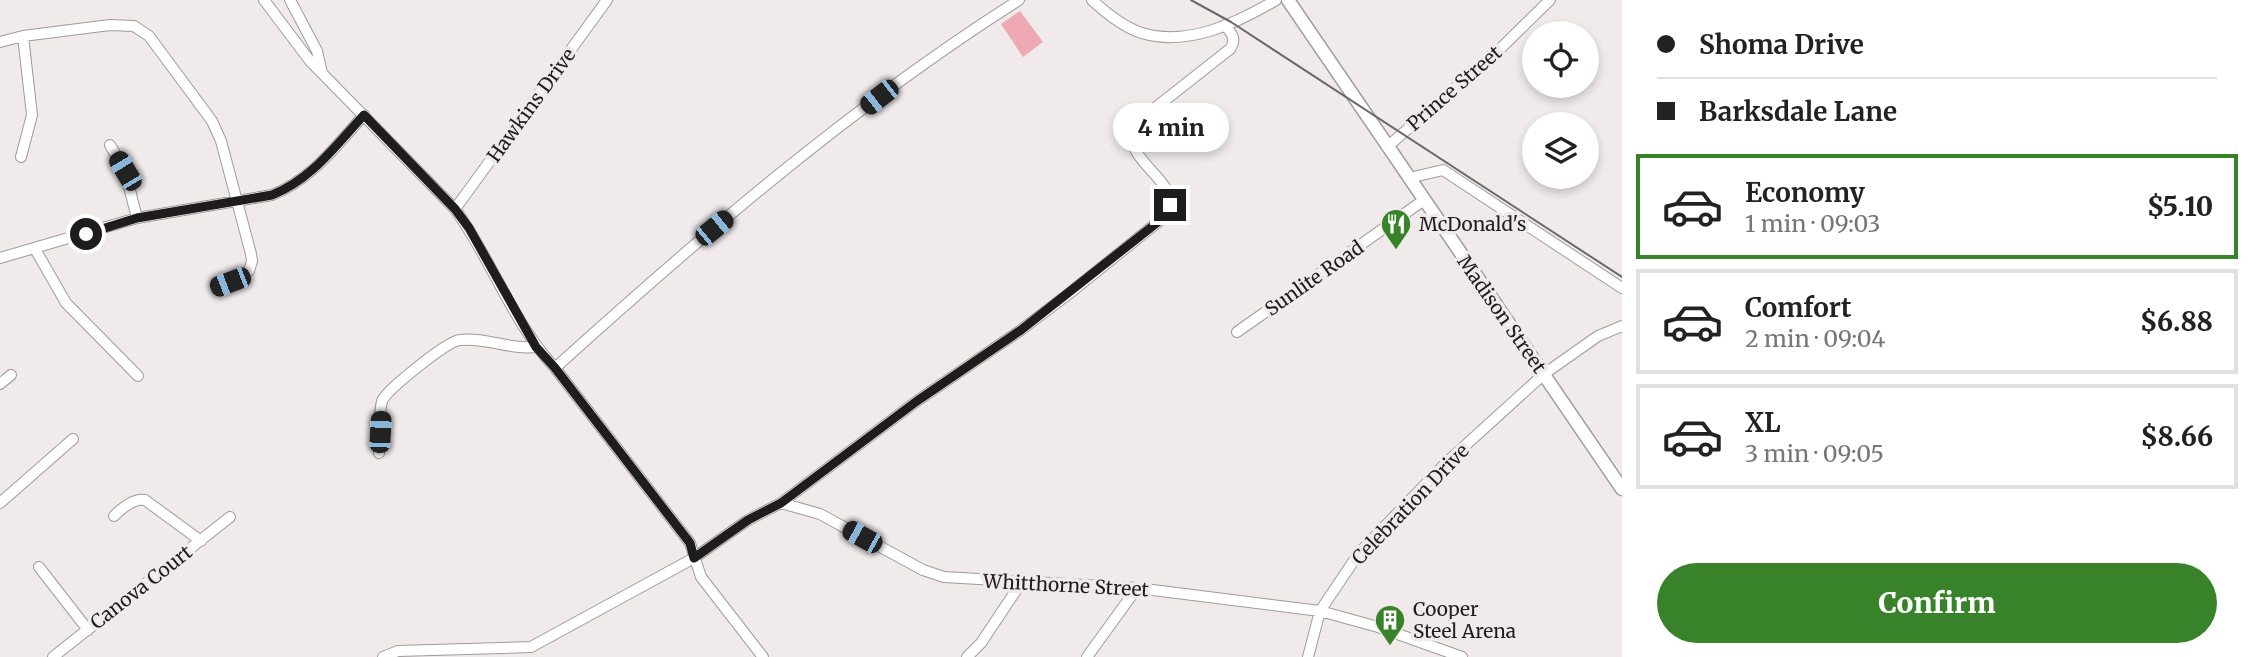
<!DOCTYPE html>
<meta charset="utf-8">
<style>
body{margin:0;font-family:Merriweather,serif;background:#f2f2f2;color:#222;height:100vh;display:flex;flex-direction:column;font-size:26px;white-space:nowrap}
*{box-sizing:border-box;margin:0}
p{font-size:23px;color:#767676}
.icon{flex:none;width:38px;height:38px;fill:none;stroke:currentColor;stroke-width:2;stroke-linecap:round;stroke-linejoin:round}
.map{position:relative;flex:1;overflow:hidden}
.side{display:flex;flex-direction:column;background:#fff;width:630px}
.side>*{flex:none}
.banner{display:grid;align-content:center;height:154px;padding:0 35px;background:#fff}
.controls{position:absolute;left:1522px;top:21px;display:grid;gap:14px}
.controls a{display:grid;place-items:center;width:77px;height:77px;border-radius:50%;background:#fff;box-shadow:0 4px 10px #0003;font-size:35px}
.end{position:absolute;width:32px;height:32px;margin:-16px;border:9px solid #1e1c1c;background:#fff;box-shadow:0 0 0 4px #fff}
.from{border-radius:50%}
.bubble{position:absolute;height:49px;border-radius:24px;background:#fff;box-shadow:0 4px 10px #0003;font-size:23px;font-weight:800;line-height:49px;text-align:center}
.car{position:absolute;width:21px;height:42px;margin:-21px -10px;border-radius:9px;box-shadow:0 0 5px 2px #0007;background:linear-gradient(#222 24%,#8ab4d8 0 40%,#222 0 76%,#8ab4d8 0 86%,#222 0)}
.banner b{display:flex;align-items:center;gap:24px;height:66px;font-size:26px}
.banner b+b{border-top:2px solid #e0e0e0}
.banner i{width:18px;height:18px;background:#222}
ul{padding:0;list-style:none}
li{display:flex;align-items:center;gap:21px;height:105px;margin:0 14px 10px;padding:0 21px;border:4px solid #e0e0e0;border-radius:0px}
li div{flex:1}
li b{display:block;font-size:26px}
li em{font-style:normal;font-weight:800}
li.selected{border-color:#388229}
li>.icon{width:63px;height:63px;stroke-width:1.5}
.cta{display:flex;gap:14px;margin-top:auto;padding:14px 35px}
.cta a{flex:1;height:80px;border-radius:42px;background:#388229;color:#fff;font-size:28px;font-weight:800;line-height:80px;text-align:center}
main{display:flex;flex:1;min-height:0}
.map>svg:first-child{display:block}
</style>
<main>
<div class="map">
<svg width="1622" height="657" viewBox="0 0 1622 657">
<rect width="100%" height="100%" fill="#f0eaeb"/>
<path fill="#efa9b5" d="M1020,11L1043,42L1023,57L1001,24Z"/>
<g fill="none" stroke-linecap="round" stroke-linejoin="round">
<g stroke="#a09a9b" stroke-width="12">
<path id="minor" d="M264,0L310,61L455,209C492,260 512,322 555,368L690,543L701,577L763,657
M290,0L317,51L322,73
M1092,0C1106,13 1123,27 1142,33C1188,47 1237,23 1276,0
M0,42L23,36L110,25L134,26L149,36L212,121L221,141L251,254L252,261L249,271L217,287
M110,145L125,171L137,218
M1387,147L1501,48L1550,0
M21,157L32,115L23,36
M1409,178L1443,170L1622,288
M455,209L607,0
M35,249L66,303L138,376
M0,258L137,218L272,195C312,179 336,146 364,115
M1237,332L1424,200
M555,368C701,236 852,106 1019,0
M0,384L11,375
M379,453C380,440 378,409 383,399C391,387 447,341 460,340C486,337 510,350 536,347
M0,503L73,439
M781,503L917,401L1021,330L1071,292L1168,214C1169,207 1171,199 1168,192C1156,168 1114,148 1141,119L1230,49C1237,39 1232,34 1225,25
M114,516C122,508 134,498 145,500L201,541
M39,567L88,630
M53,657L230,517
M383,657L398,651L531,647L694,558L748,520L781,503L820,514L923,570L944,577L1137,588L1320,611L1378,627L1462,657
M967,657L981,643L1021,583
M1087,657L1137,588
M1308,657L1320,611L1359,553L1447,462L1544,374L1598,336L1622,326"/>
</g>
<g stroke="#a09a9b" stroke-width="15">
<path id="major" d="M1288,0L1622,489"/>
</g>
<use href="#minor" stroke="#fff" stroke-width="10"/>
<use href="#major" stroke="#fff" stroke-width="12"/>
<path stroke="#6c6869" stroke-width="2" d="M1191,0L1231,22L1622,277"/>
</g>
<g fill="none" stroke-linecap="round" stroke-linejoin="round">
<path stroke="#1e1c1c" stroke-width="9" d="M86,234L137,218L272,195C312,179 335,146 364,115L455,209L469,228L536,347L555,368L690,543L694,558L748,520L781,503L917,401L1021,330L1168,214L1170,205"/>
</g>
<defs>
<g id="restaurant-pin" transform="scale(1.575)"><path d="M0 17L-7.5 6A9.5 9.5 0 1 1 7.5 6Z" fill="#388229" stroke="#f0eaeb"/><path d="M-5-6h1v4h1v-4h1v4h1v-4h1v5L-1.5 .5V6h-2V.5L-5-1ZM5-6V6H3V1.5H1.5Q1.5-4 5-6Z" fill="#fff"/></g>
<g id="building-pin" transform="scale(1.575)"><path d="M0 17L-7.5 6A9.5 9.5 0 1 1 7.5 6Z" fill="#388229" stroke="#f0eaeb"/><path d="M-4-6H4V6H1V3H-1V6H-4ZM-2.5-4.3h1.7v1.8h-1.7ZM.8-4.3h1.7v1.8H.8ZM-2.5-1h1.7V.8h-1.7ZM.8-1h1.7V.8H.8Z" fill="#fff"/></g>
</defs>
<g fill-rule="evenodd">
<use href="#restaurant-pin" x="1396" y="224"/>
<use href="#building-pin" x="1390" y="620"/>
</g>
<g text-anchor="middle" stroke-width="7" stroke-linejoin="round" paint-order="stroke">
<g font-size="19" fill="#1e1c1c" stroke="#f0eaeb">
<text transform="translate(1454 88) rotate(-41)" y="7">Prince Street</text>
<text transform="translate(531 105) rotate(-54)" y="7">Hawkins Drive</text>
<text transform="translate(1314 278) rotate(-35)" y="7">Sunlite Road</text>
<text transform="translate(1502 314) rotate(55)" y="7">Madison Street</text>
<text transform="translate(1410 504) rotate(-46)" y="7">Celebration Drive</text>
<text transform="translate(1066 585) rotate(3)" y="7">Whitthorne Street</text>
<text transform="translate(141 587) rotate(-38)" y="7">Canova Court</text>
</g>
<g font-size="19" fill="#1e1c1c" stroke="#f0eaeb" text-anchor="start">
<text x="1419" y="231">McDonald's</text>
<text x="1413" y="616">Cooper<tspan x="1413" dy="22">Steel Arena</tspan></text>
</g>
</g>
</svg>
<div class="controls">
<a><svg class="icon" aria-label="locate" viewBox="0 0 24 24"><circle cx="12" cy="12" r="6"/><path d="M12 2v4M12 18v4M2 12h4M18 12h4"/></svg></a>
<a><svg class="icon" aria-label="layers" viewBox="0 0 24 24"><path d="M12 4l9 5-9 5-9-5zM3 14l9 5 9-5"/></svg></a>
</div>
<i class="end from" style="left:86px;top:234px"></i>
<i class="end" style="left:1170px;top:205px"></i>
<div class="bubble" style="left:1113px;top:103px;width:116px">4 min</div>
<i class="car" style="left:879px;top:97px;rotate:232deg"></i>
<i class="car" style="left:125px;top:171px;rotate:329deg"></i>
<i class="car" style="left:714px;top:228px;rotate:51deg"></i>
<i class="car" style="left:230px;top:282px;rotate:249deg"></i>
<i class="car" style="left:380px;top:432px;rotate:3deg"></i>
<i class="car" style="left:862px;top:537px;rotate:299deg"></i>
</div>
<section class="side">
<div class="banner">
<b><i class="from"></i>Shoma Drive</b>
<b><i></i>Barksdale Lane</b>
</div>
<ul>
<li class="selected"><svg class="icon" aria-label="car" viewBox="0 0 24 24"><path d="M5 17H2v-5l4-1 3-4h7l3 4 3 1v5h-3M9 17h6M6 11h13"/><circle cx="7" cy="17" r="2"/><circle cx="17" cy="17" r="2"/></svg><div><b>Economy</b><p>1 min · 09:03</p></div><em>$5.10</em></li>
<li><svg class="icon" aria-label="car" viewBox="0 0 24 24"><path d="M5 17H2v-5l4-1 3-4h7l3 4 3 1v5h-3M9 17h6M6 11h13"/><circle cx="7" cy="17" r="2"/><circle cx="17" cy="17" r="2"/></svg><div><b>Comfort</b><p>2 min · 09:04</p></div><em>$6.88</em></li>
<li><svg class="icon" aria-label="car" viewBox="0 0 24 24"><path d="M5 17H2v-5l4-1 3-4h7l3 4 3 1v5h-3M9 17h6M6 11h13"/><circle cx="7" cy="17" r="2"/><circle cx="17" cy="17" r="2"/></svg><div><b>XL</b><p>3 min · 09:05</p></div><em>$8.66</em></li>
</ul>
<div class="cta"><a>Confirm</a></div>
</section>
</main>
